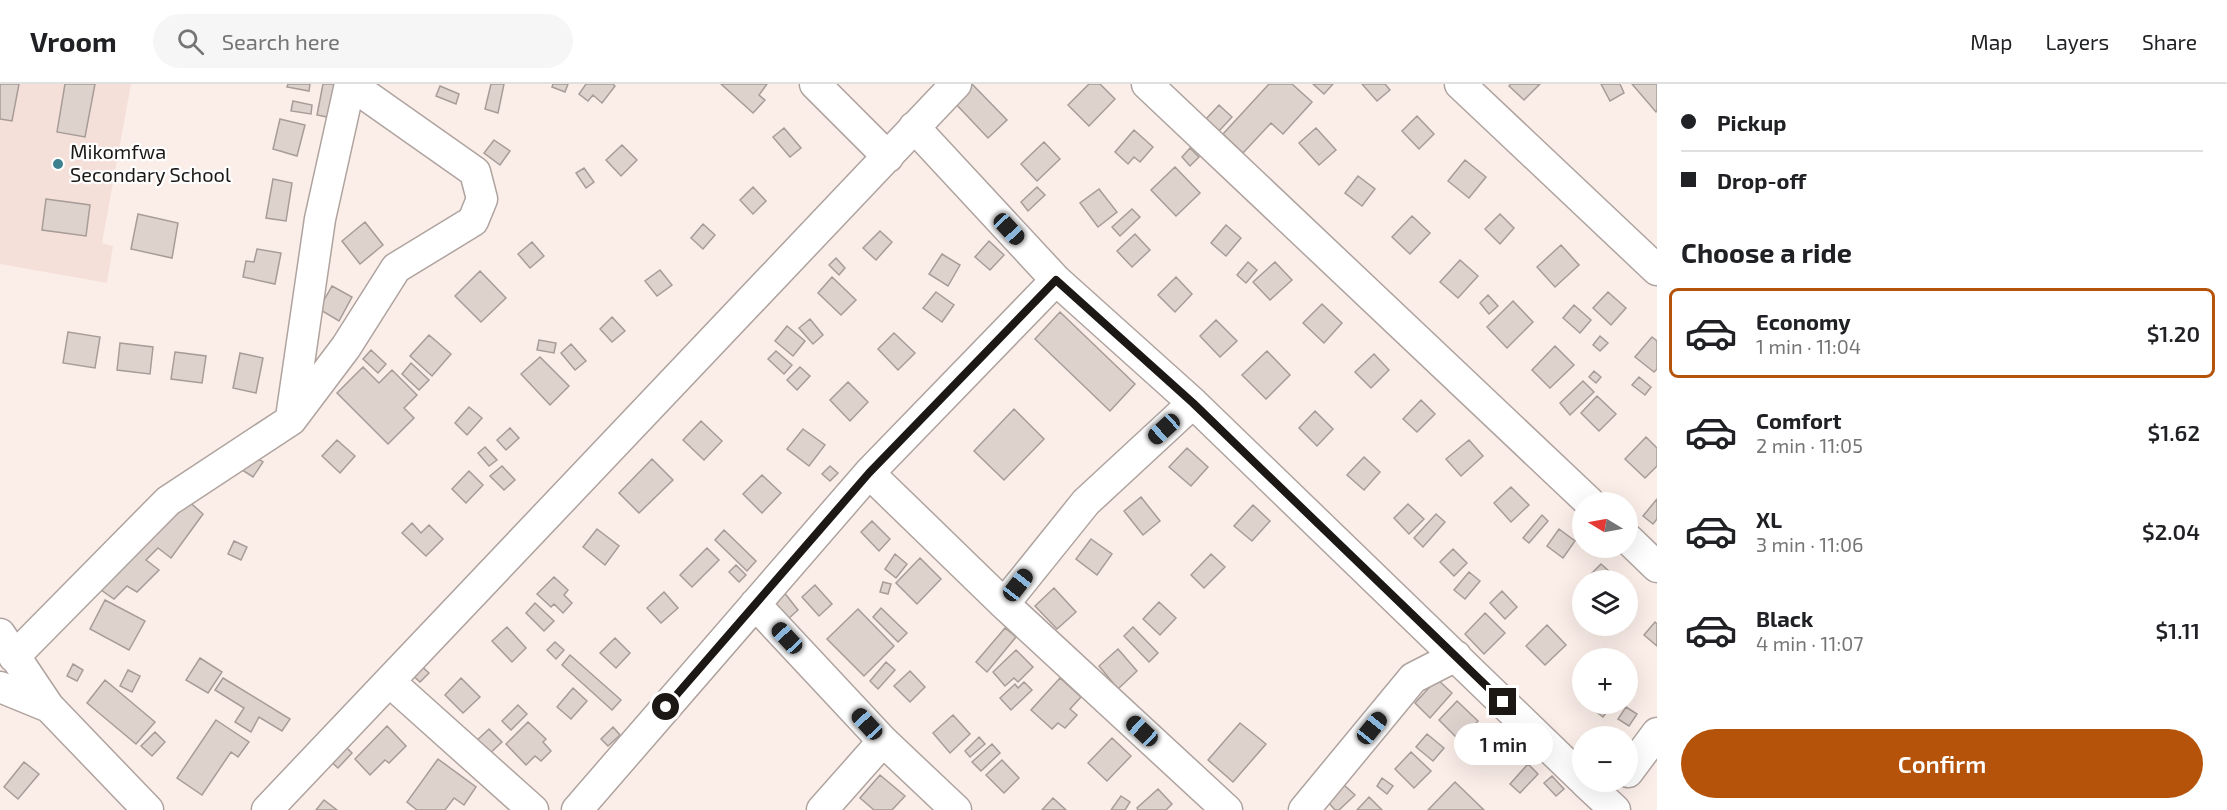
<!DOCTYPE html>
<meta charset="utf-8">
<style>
body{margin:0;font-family:"Exo 2",sans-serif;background:#f6f6f6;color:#202124;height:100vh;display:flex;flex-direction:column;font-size:22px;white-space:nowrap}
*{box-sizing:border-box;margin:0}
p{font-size:20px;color:#757577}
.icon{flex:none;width:33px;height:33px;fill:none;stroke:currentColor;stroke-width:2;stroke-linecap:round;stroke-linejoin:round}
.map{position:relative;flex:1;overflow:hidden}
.details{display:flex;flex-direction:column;background:#fff;width:570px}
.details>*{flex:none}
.guide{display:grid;align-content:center;height:132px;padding:0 24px;background:#fff}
.needle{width:39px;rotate:280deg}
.tools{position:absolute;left:1572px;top:408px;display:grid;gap:12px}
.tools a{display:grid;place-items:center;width:66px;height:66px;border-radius:50%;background:#fff;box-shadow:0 6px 24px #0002;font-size:30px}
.end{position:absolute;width:27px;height:27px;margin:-14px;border:8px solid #1c1816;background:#fff;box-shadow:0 0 0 3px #fff}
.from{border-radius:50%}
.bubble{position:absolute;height:42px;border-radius:21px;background:#fff;box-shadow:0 6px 24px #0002;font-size:20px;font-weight:600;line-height:42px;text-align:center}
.car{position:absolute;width:18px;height:36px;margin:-18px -9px;border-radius:8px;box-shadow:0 0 4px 2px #0007;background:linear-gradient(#222 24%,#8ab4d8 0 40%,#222 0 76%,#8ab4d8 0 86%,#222 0)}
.guide b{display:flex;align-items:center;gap:21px;height:57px;font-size:22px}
.guide b+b{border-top:2px solid #e0e0e0}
.guide i{width:15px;height:15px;background:#202124}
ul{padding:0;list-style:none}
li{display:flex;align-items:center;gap:18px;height:90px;margin:0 12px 9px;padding:0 12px;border:3px solid transparent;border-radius:9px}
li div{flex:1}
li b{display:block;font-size:22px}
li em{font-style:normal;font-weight:600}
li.on{border-color:#b45309}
li>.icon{width:54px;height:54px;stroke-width:1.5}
h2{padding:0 24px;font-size:27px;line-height:72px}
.primary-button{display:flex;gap:12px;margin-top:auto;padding:12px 24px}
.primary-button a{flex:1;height:69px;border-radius:36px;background:#b45309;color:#fff;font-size:24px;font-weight:600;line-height:69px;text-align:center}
header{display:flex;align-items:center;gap:36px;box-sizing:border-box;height:84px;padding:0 30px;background:#fff;border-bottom:2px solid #e0e0e0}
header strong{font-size:28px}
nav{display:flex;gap:33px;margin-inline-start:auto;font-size:21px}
.search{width:420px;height:54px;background:#f6f6f6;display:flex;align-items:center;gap:15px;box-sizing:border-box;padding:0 21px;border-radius:33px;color:#757577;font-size:22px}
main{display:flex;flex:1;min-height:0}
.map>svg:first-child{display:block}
</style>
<header>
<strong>Vroom</strong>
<div class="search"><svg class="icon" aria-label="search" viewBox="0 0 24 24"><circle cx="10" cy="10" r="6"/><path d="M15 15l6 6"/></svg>Search here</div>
<nav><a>Map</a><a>Layers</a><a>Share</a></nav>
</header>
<main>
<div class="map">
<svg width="1657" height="726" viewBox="0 0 1657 726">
<rect width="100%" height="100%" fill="#fbeee9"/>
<path fill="#f5e0d9" d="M0,0H131L102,159L113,162L107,199L0,180Z"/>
<path fill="#ded2cd" stroke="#a79c97" stroke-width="1.5" d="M0,0H19L12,37L0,35Z
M65,0H95L85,53L57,48Z
M288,0H310L309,7L287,3Z
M323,0H338L332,34L317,31Z
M491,0H504L498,29L485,25Z
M553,0H568L565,8L552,3Z
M586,0H613L615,2L602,19L593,11L588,17L579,10Z
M721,0H767L759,11L765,16L753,29Z
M970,0H972L1007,36L988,54L953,17Z
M1089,0H1100L1115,15L1089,42L1068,21Z
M1269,0H1292L1312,18L1283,50L1271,39L1243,69L1223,50Z
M1313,0H1333L1324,10Z
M1362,0H1385L1390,6L1377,17Z
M1511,0H1540L1524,16L1509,2Z
M1601,0H1620L1624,9L1610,17Z
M1632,0H1657V27L1656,28Z
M440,2L459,10L456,20L436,12Z
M293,17L312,21L311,30L291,27Z
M1219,21L1232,33L1219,47L1206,35Z
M1417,32L1434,50L1419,65L1402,47Z
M280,35L305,41L297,72L273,65Z
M784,44L801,64L790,73L773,53Z
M1316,44L1336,66L1319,81L1299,59Z
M1134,46L1153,63L1140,78L1134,73L1128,80L1115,68Z
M494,56L510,67L500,81L484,69Z
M1044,58L1060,75L1037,97L1021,80Z
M622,61L637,76L621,92L606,76Z
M1190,64L1199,73L1190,82L1182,73Z
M1465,76L1486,93L1469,114L1448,97Z
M1175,83L1200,109L1176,132L1151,106Z
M584,84L594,98L586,104L576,89Z
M1358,92L1375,105L1362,122L1345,109Z
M273,95L292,99L286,137L266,134Z
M753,103L766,117L753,130L740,116Z
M1037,103L1045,111L1028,127L1021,118Z
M1099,105L1117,128L1098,143L1080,119Z
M46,115L90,121L86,152L42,146Z
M1132,125L1140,133L1120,152L1112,143Z
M138,130L178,139L172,174L131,165Z
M1500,130L1514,144L1500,160L1485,145Z
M1412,132L1430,149L1410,170L1392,153Z
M365,138L383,161L360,180L342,157Z
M703,140L715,151L703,165L691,154Z
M1226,141L1241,154L1226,172L1211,159Z
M880,147L892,158L876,176L863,164Z
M1135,150L1150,166L1132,183L1117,167Z
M989,157L1004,171L990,186L975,173Z
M532,158L544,172L530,184L518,170Z
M1561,161L1579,181L1555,203L1537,183Z
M257,165L281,169L275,200L243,193L246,177L254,178Z
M942,170L960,181L948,202L929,190Z
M836,174L845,184L839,191L829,181Z
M1460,176L1478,192L1458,214L1440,198Z
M1248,178L1257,186L1246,199L1237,191Z
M1275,178L1292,196L1270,216L1253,198Z
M660,186L672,201L657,212L645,197Z
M480,187L506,214L481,238L455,212Z
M832,193L856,216L841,231L818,209Z
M1176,193L1192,210L1175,228L1158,211Z
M332,202L352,213L339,237L319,225Z
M936,208L954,221L942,238L923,224Z
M1608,208L1626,224L1611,241L1593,224Z
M1488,211L1498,222L1489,230L1480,219Z
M1513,217L1533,238L1507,264L1487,243Z
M1322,220L1342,239L1324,259L1303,239Z
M1574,221L1591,236L1580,249L1563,234Z
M1060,228L1135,300L1110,327L1035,255Z
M612,233L625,247L612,258L600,245Z
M810,235L823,251L813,260L799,244Z
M1216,236L1237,257L1220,273L1200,252Z
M787,242L805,257L793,272L775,257Z
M68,248L100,253L95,284L63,279Z
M894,249L915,269L898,286L878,265Z
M429,251L451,270L432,292L410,272Z
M1600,252L1608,259L1600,267L1593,261Z
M1652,253L1657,257V285L1654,288L1635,273Z
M539,256L556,259L554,269L537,266Z
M120,259L153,263L150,290L117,286Z
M571,260L586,277L575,286L561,269Z
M1555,262L1574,281L1550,304L1532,286Z
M371,266L386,280L378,289L363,275Z
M776,267L792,281L784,290L768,275Z
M1267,267L1290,291L1266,315L1242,291Z
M175,268L206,272L202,299L171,295Z
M240,269L263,274L256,309L233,304Z
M1374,270L1389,286L1371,304L1355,288Z
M540,273L569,302L550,321L521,290Z
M411,279L429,296L419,306L402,290Z
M363,283L379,299L392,286L417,311L404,324L414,334L388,360L337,309Z
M800,283L810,292L797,306L787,296Z
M1594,287L1601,293L1596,299L1589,293Z
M1639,293L1651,303L1645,311L1632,301Z
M1583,297L1594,308L1570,331L1560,319Z
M848,298L868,318L850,337L830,316Z
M1597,312L1616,330L1599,347L1581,329Z
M1421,316L1435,330L1417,348L1403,335Z
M469,323L482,334L467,351L455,339Z
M1014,325L1044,355L1004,396L974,367Z
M1315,327L1333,345L1317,362L1299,344Z
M701,337L722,357L704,376L683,356Z
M510,344L519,354L506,366L497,356Z
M803,345L825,361L809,382L787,365Z
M1646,353L1657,364V382L1645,394L1625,375Z
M337,356L355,372L340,389L322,372Z
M1469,356L1483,372L1461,392L1446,375Z
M485,363L497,376L489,382L478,369Z
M1187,364L1208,383L1191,402L1169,383Z
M250,369L263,378L253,393L239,384Z
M1364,373L1380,388L1364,406L1347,391Z
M652,375L673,396L639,429L619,409Z
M502,382L515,396L504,406L490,392Z
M830,382L838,389L830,397L822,390Z
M469,387L483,401L466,419L452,405Z
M762,391L781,409L762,429L743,410Z
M1511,403L1529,421L1511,438L1494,419Z
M1141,413L1160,437L1143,451L1124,427Z
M185,414L203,430L171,474L158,464L146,476L159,486L137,508L127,502L114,515L91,499Z
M1657,415V435L1653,440L1643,432Z
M1408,420L1424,435L1409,450L1394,434Z
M1253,421L1270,437L1252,457L1234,442Z
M1436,430L1445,438L1423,463L1414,454Z
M1542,431L1548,437L1529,459L1523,454Z
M872,437L890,455L879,467L861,448Z
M412,439L421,449L429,441L443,455L426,472L402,449Z
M597,445L619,462L605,481L583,463Z
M1559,445L1575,457L1563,474L1547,462Z
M724,446L756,477L747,487L715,456Z
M1091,455L1112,470L1097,491L1076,475Z
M234,457L247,463L241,476L228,470Z
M707,464L719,476L692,503L680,491Z
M1453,465L1467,479L1454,492L1440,478Z
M895,470L907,480L896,494L885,485Z
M1211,470L1225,483L1204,504L1191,491Z
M920,474L941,495L917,520L896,499Z
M1601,480L1619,496H1585Z
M736,481L746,491L739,498L729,488Z
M1469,488L1480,497L1465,515L1454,506Z
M554,493L568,506L564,511L572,519L563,529L554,520L551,523L537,510Z
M883,498L891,500L888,510L880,508Z
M815,501L832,520L819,532L802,513Z
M779,502L798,526L787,536L767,512Z
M1054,504L1076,528L1057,545L1035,522Z
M1502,507L1517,523L1505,535L1490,519Z
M664,508L678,524L661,539L647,524Z
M105,516L145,537L129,566L90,545Z
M1159,518L1176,534L1160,551L1143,535Z
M535,519L554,537L544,547L526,529Z
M881,524L907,549L898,558L873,533Z
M858,525L894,562L864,592L827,555Z
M1485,529L1505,549L1484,570L1465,550Z
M1655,538L1657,540V562L1644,551Z
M1547,541L1566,561L1545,581L1526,562Z
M507,543L526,564L512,578L492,557Z
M1133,543L1158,569L1149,578L1124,552Z
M1005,544L1016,553L987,588L976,578Z
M615,554L630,569L616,584L600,569Z
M555,558L564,566L556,575L547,566Z
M1118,565L1137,587L1118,605L1099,582Z
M1016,566L1033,583L1018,598L1014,594L1005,602L993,588Z
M570,571L621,616L612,626L562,581Z
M200,574L222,588L208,609L186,596Z
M886,578L895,586L878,605L870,597Z
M418,579L429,589L420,598L409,588Z
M73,580L83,586L77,597L67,592Z
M128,586L140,592L132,608L120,602Z
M910,587L925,603L910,618L894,602Z
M223,594L290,635L282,647L259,633L251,648L235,638L244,624L215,606Z
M461,594L480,613L463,629L445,611Z
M1060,594L1081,613L1070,625L1077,631L1065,644L1058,639L1052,645L1031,626Z
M1437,595L1452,609L1430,634L1415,619Z
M105,596L155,638L136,660L87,619Z
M1024,598L1032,606L1011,626L1000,614L1015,600L1018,604Z
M573,604L587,617L571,635L557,623Z
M1457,617L1478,637L1459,656L1439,636Z
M1586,620H1613L1603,633Z
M518,621L527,630L511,646L502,637Z
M1626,623L1637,630L1629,642L1618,635Z
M953,631L970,650L950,669L933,649Z
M216,636L249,658L238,673L231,668L202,711L177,694Z
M528,638L546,655L543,658L551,667L541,677L535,672L526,681L506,660Z
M1240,639L1266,660L1233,698L1208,676Z
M387,642L406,662L389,679L385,676L370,691L355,675Z
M613,643L620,651L608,662L601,655Z
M489,645L502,658L487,672L474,659Z
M155,648L165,658L152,672L141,662Z
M1427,650L1444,664L1433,677L1416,663Z
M979,653L985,660L970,673L965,667Z
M1112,654L1131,672L1107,697L1088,679Z
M339,656L352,669L338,684L325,672Z
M992,660L1000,669L981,687L972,678Z
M1411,668L1431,687L1414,704L1395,685Z
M438,675L476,703L464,721L454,714L445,726H417L407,718Z
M1002,676L1019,694L1004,709L986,691Z
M24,678L39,690L18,715L4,703Z
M1528,680L1538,690L1520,709L1510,700Z
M880,691L905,712L892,726H874L860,714Z
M1552,692L1564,705L1556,712L1544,699Z
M1382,694L1393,702L1387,710L1377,702Z
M1455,698L1484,726H1428Z
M1344,701L1355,711L1339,726H1335L1328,718Z
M1158,705L1172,720L1166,726H1138L1137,724Z
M1121,712L1130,718L1125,726H1111Z
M1369,713L1382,726H1357Z
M1053,714L1066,726H1042Z
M324,716L337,726H316Z"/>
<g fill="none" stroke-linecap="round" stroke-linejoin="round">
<g stroke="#afa39f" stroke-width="33">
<path id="minor" d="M815,0L888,73
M1147,0L1589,418
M1460,0L1657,186
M914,43L1056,196L1193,319L1582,695
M291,334L320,135L350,0
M869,389L1004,520L1227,726
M1628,455L1657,483
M755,520L883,657L956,726
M1004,520L1086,418L1193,319
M0,550L49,623
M14,573L168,417L291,336L346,263L396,184L473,137L482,115L475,88L350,0
M390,598L533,726
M0,603L49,623L148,726
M1628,688L1657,649
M1585,698L1615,726
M267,726L956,0
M577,726L869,389L1056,196
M822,726L883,657
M1304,726L1413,594L1456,572"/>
</g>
<use href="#minor" stroke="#fff" stroke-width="30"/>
</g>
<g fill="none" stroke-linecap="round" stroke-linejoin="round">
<path stroke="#1c1816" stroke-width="8" d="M666,623L869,389L1056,196L1193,319L1503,618"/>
</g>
<circle fill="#3d8090" stroke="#fefefe" stroke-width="2" cx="58" cy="80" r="6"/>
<g text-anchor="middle" stroke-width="4.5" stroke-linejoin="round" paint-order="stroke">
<g font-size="20" fill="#1c1816" stroke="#fefefe" text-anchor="start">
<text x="70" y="75">Mikomfwa<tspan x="70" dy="23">Secondary School</tspan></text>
</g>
</g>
</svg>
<div class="tools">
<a><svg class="needle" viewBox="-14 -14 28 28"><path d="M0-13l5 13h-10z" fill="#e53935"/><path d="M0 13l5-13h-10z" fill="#757577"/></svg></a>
<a><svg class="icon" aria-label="layers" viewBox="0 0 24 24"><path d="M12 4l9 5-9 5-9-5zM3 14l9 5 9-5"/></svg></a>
<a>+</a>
<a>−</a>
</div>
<i class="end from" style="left:666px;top:623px"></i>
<i class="end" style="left:1503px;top:618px"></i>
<div class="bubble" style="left:1454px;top:639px;width:99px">1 min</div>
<i class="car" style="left:1009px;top:145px;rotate:137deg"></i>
<i class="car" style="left:1164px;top:345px;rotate:228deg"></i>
<i class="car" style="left:1018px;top:501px;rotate:38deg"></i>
<i class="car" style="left:787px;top:554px;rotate:317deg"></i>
<i class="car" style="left:867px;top:640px;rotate:317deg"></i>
<i class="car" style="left:1372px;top:644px;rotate:39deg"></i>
<i class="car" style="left:1142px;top:647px;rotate:313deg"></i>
</div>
<section class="details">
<div class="guide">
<b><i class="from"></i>Pickup</b>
<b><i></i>Drop-off</b>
</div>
<h2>Choose a ride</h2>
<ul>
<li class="on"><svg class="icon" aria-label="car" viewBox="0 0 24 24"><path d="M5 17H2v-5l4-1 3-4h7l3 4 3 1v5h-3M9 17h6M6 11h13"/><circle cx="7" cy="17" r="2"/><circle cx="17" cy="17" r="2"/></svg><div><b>Economy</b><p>1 min · 11:04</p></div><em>$1.20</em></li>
<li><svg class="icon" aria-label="car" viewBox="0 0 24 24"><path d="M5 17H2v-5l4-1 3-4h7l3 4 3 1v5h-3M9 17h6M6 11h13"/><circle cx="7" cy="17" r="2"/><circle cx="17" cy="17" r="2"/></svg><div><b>Comfort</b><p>2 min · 11:05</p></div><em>$1.62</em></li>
<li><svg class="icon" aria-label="car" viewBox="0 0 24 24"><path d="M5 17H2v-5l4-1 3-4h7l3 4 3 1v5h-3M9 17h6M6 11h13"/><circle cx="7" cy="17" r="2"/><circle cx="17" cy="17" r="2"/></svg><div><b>XL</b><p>3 min · 11:06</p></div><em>$2.04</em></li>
<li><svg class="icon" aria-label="car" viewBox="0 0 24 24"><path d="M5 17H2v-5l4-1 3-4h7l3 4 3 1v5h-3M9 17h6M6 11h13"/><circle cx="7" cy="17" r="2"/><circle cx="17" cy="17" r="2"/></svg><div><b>Black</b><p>4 min · 11:07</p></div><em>$1.11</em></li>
</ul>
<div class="primary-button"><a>Confirm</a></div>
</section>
</main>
